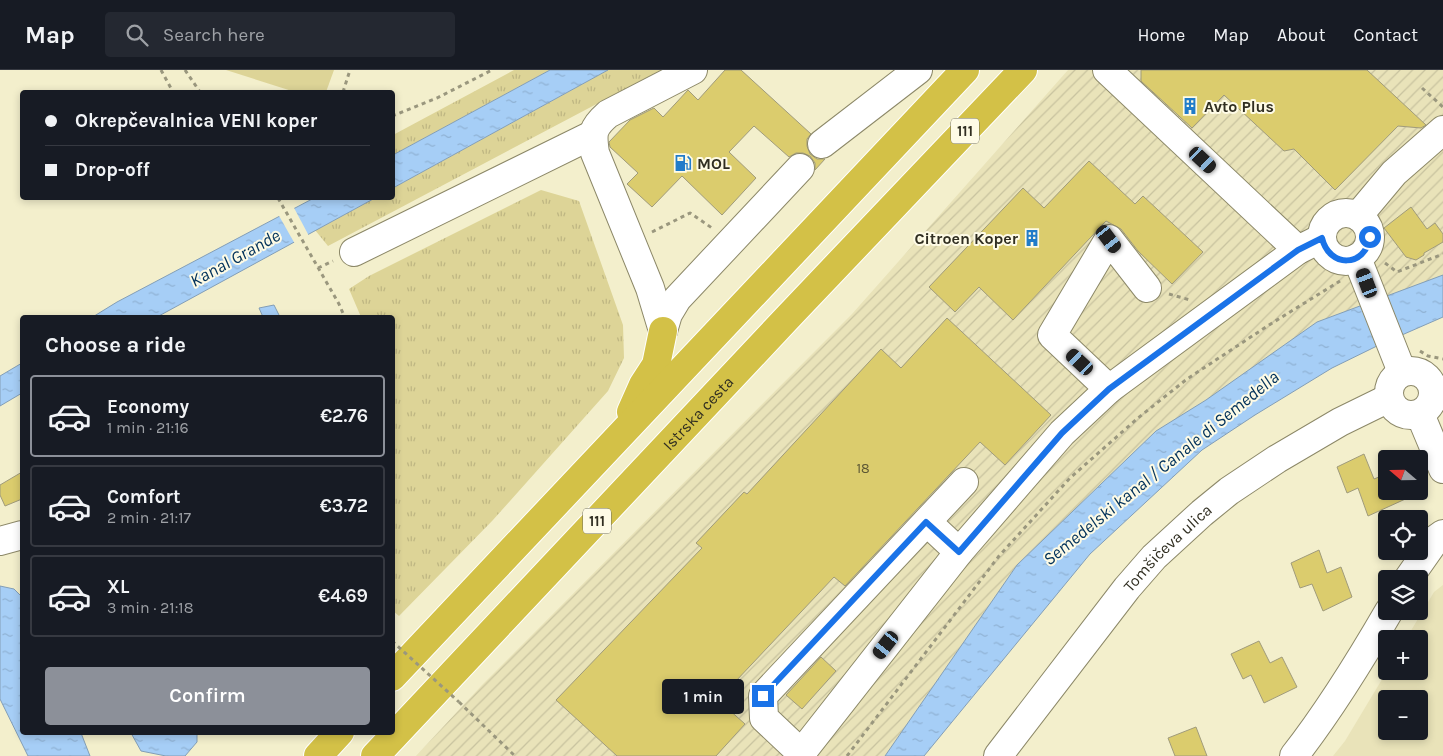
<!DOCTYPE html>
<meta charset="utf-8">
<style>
body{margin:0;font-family:Karla,sans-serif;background:#242831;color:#f1f3f6;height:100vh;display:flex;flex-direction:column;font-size:19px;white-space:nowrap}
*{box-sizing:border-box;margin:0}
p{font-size:16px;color:#9ea1a6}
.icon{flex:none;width:28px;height:28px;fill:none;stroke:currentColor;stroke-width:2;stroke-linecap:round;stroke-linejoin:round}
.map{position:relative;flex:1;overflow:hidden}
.drawer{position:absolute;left:20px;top:245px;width:375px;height:420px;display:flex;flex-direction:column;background:#171b24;border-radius:5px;box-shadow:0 2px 8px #0003}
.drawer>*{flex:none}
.guide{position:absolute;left:20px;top:20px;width:375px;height:110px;border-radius:5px;box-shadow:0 2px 8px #0003;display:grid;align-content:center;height:110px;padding:0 25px;background:#171b24}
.needle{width:32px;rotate:290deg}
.fabs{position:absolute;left:1378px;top:380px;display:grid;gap:10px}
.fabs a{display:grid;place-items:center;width:50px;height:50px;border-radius:5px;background:#171b24;box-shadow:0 2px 8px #0003;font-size:25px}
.end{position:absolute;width:22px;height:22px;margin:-11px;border:6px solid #1a73e8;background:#fff;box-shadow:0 0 0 2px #fff}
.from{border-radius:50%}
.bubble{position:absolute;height:35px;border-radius:5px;background:#171b24;box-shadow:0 2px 8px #0003;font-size:16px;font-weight:600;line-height:35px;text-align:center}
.car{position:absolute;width:15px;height:30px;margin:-15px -8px;border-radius:6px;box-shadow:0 0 4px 1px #0007;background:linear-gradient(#222 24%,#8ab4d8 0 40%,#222 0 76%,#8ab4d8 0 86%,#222 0)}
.guide b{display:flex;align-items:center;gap:18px;height:48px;font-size:19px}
.guide b+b{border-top:1px solid #363941}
.guide i{width:12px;height:12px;background:#f1f3f6}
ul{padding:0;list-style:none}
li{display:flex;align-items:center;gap:15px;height:82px;margin:0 10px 8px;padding:0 15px;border:2px solid #363941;border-radius:5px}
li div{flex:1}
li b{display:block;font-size:19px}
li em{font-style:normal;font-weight:600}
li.on{border-color:#8c9099}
li>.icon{width:45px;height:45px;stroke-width:1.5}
h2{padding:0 25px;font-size:22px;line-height:60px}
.action{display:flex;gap:10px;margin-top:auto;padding:10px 25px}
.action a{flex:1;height:58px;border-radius:5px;background:#8c9099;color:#fff;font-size:20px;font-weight:600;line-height:58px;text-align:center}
header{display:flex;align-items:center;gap:30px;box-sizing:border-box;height:70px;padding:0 25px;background:#171b24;border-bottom:1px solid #363941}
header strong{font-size:24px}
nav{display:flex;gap:28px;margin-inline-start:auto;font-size:18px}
.search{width:350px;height:45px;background:#242831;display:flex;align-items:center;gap:12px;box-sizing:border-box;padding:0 18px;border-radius:5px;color:#9ea1a6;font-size:19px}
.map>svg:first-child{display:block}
</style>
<header>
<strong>Map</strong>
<div class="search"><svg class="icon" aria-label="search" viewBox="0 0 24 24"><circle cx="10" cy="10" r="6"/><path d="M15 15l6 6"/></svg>Search here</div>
<nav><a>Home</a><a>Map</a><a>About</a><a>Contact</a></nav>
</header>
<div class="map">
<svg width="1443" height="686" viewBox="0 0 1443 686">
<defs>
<pattern id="industrial-furrows" width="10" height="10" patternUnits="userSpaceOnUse" patternTransform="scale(1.25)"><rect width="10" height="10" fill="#e9e3b9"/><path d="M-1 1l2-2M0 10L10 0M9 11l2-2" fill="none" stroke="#c8c39f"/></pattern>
<pattern id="grass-tufts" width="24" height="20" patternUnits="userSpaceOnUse" patternTransform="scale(1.25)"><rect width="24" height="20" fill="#ddd497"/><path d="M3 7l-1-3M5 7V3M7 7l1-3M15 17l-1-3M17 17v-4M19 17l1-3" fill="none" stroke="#beb682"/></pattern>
<pattern id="water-ripples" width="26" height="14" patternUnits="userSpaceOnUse" patternTransform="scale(1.25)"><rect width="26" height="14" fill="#a6cef6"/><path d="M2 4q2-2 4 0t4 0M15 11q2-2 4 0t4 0" fill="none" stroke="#8fb1d3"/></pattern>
</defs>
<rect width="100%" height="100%" fill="#f3efcc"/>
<path fill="#e9e3b9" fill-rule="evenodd" d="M1443,515V686H1333L1345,671L1387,601H1419V569H1406L1434,522ZM1386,629H1419V661H1386Z"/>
<path fill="url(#industrial-furrows)" d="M1068,0H1443V205L1414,217L1206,330L1156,361L1017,495L885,686H416L482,615L852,244Z"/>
<path fill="url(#grass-tufts)" d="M514,0H550L393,85V65Z
M608,0H661L328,176L315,160L375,128H392L393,118Z
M541,120L579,131L623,255L624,288L608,321L493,450L399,546L392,540V248L361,247L349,219L369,206Z"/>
<path fill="#ddd497" d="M226,0H334L326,22H295Z"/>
<path fill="url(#water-ripples)" stroke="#839eb6" d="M550,0H608L393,118V85Z
M314,128H375L157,247L91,248L117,232Z
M1443,205V247L1379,275L1332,298L1255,345L1202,380L1090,484L924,686H885L1017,495L1156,361L1206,330L1317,252Z
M274,235L280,247H263L259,238Z
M22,293V323L0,336V306Z
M0,516L14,519L22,527V662L81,663L90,686H28L0,629Z
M131,663H197V672L185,686H166L141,681Z"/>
<path fill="#f3efcc" d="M293,136L309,166L295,174L278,144Z"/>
<path fill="#dbcc6d" stroke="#a09b7b" d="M725,0H741L811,64L807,69V76L810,84L817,89H825L815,100V93L810,86L803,83H796L789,87L754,56L729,82L756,108L722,145L682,106L652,137L627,114L638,103L610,77L609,72L630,50L654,38L663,47L688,20L698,30Z
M1141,0H1367L1426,55L1421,58L1398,56L1335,120L1294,79L1284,81L1224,25L1192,58L1141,11Z
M1089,91L1135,134L1143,126L1203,182L1172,214L1138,181L1121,159L1106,151L1013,250L979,217L955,242L929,217L1023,118L1044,138Z
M1411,137L1427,159L1435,153L1443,164V172L1424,183V185L1416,190L1406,187L1384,158Z
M947,248L1051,345L1005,395L980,372L845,516L834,507L718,630L745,654L716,686H617L556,630L702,478L696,473L744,422L747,424L881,279L901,298Z
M1364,384L1374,409L1386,404V421H1423L1368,446L1358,418L1347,423L1337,397Z
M22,402V429L5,436L0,425V415Z
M1319,480L1327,503L1341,497L1352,527L1323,541L1312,514L1300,518L1291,493Z
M1259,571L1270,593L1282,587L1297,617L1264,633L1251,605L1243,609L1231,584Z
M821,587L836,601L802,639L786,625Z
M1196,657L1207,686H1175L1168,668Z"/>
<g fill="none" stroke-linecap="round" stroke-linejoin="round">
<g stroke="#8c8868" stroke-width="30">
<g id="minor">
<path d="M1107,0L1298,180"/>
<path d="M822,74L918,0"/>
<circle cx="1346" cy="167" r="24"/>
<path d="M1358,146L1394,103L1443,60"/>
<path d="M354,182L592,65"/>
<path d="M1357,188L1402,302"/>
<path d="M663,261L650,218L595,83C592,63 592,58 608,44L693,0"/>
<path d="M663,261L668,244L677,229L800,98"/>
<circle cx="1411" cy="323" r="22"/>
<path d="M1109,319L1052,265L1109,169L1147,218"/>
<path d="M1420,344L1443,399"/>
<path d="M927,452L959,482"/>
<path d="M0,471L22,465"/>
<path d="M1408,509L1436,469L1443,464"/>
<path d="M801,683L764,648L763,626L964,412"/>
<path d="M799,686L959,482L1062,363L1109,319L1298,180L1322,168"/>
<path id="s1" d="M998,686L1127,518L1154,487L1202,443L1229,421L1277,389L1340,352L1389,328"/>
<path d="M1294,686C1330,640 1360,591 1389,541"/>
</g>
</g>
<g stroke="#fff" stroke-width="30">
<g id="highway">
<path d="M631,342L643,315L656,295L663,261"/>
<path d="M392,607L965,0"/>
<path d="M318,686L340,662"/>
<path id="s2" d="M375,686L789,246L1023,0"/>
</g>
</g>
<path stroke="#9a977e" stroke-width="3" stroke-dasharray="4 4" stroke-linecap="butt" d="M161,0L173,22
M185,0L200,22
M1422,18L1443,37
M343,22L350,0
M392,46L437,28L492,0
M278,128L339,234L345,248
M652,162L690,143L712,158
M1385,193L1397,202L1443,184
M318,198L333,191
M1169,224L1190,230
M1420,281L1428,286L1443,289
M459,632L515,686
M847,686L999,486L1070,408L1138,348L1187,309L1269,255L1340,211"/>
<use href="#minor" stroke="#fff" stroke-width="28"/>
<use href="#highway" stroke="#d3c147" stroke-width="28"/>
<path stroke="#9a977e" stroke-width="3" stroke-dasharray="4 4" stroke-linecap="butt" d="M392,571L459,632"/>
</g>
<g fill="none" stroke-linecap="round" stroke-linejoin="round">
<path stroke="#1a73e8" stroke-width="6" d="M763,626L926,452L959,482L1062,363L1109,319L1298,180L1322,168C1329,198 1365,198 1370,167"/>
</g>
<defs>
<g id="building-bare" transform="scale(1.35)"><path d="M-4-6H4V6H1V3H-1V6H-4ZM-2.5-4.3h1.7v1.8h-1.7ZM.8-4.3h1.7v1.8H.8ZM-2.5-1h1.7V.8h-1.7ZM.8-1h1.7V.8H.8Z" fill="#217cc9" stroke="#fefbe6" stroke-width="2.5" paint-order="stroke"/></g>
<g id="fuel-bare" transform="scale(1.35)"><path d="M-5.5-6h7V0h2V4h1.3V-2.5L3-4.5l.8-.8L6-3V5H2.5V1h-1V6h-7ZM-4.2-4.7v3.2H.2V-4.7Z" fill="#217cc9" stroke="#fefbe6" stroke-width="2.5" paint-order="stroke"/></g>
</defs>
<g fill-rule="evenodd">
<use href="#building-bare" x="1190" y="36"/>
<use href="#fuel-bare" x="683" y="93"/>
<use href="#building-bare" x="1032" y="168"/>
</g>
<g text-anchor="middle" stroke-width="4" stroke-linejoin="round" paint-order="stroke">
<g font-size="14" fill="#5b5634">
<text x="863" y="403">18</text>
</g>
<g fill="#fefbe6" stroke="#6e6c5c" stroke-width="1">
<rect x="951" y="48.5" width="28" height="25" rx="4"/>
<rect x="583" y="438.5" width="28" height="25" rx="4"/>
</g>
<g font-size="15" font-weight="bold" fill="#302e21">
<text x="965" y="66">111</text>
<text x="597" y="456">111</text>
</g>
<g font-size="16" font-weight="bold" fill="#302e21" stroke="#fefbe6" text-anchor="start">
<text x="1204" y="42">Avto Plus</text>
<text x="697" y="99">MOL</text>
<text x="1018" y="174" text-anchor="end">Citroen Koper</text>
</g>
<g font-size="16" fill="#302e21" stroke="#fefbe6">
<text dy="6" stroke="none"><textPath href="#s2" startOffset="471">Istrska cesta</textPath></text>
<text dy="6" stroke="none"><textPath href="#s1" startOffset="269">Tomšičeva ulica</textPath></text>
</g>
<g font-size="18" font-style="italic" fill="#00315a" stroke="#fefbe6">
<text transform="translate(235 188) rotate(-29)" y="6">Kanal Grande</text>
<text transform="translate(1161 398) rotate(-39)" y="6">Semedelski kanal / Canale di Semedella</text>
</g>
</g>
</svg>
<div class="fabs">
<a><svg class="needle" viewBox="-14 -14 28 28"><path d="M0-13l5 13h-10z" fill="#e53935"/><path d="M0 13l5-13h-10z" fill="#9ea1a6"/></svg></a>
<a><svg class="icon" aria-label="locate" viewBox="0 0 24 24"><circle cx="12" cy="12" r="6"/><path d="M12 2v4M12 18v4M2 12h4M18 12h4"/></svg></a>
<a><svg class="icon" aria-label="layers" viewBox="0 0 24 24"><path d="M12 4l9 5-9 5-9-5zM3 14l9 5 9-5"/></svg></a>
<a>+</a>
<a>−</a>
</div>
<i class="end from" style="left:1370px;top:167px"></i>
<i class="end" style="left:763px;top:626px"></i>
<div class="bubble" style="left:662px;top:609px;width:82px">1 min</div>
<i class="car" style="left:1203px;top:90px;rotate:133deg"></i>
<i class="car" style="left:1109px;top:169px;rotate:143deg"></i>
<i class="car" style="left:1367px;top:213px;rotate:339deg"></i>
<i class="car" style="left:1080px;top:292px;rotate:313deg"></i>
<i class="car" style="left:886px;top:575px;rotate:218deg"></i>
<div class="guide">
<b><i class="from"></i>Okrepčevalnica VENI koper</b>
<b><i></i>Drop-off</b>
</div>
<section class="drawer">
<h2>Choose a ride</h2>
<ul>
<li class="on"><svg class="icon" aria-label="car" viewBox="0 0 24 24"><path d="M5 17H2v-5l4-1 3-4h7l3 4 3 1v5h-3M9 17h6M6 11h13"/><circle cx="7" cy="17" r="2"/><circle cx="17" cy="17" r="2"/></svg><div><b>Economy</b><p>1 min · 21:16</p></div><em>€2.76</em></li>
<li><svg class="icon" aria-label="car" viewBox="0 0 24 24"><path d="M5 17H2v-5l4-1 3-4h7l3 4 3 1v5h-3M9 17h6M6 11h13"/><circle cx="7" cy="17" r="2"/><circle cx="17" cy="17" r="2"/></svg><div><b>Comfort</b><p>2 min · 21:17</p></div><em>€3.72</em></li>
<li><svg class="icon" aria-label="car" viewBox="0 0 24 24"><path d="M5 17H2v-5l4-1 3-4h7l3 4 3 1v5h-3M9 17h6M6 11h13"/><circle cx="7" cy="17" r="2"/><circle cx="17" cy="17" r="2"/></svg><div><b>XL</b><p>3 min · 21:18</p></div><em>€4.69</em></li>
</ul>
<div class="action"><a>Confirm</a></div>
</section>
</div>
